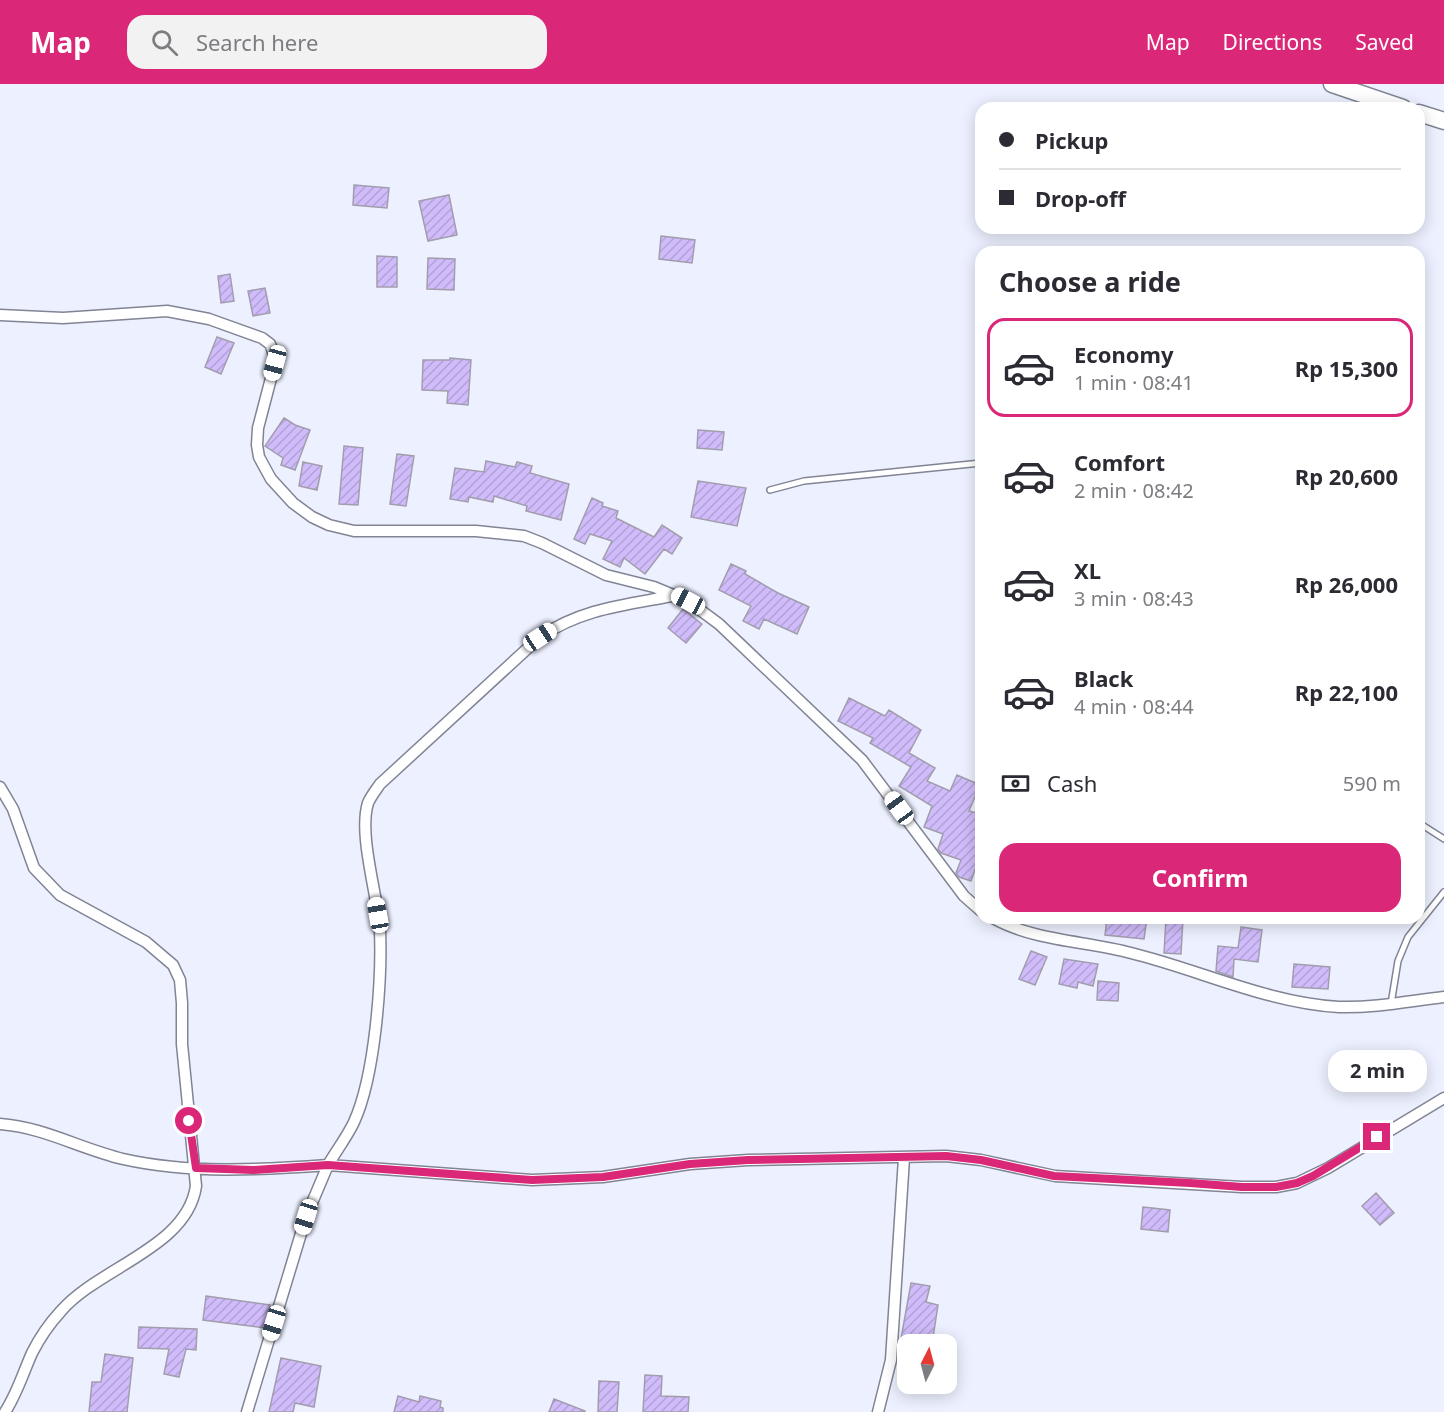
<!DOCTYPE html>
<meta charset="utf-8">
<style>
body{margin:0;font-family:"Noto Sans",sans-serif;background:#f2f2f3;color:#2b2b33;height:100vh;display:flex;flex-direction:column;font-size:22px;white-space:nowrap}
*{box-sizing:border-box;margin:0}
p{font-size:20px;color:#7c7c81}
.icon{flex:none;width:33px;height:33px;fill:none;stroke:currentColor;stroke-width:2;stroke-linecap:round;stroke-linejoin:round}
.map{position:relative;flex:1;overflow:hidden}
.panel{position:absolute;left:975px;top:162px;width:450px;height:678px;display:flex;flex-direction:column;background:#fff;border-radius:18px;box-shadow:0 3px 15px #0003}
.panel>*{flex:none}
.top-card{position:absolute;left:975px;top:18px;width:450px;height:132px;border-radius:18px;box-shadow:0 3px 15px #0003;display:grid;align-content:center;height:132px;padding:0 24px;background:#fff}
.needle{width:39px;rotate:6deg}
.tools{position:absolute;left:897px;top:1250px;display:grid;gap:12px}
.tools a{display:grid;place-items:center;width:60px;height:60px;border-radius:12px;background:#fff;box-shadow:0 3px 15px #0003;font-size:30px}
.end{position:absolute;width:27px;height:27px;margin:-14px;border:8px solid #db2777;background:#fff;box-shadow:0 0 0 3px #fff}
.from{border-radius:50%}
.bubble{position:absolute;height:42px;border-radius:18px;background:#fff;box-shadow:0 3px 15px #0003;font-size:20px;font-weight:700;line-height:42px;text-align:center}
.car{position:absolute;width:18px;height:36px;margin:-18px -9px;border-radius:8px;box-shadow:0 0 4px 2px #0007;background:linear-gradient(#fff 24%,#345 0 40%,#fff 0 76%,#345 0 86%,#fff 0)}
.top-card b{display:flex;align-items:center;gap:21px;height:57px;font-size:22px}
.top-card b+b{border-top:2px solid #e1e1e2}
.top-card i{width:15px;height:15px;background:#2b2b33}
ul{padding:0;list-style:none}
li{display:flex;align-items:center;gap:18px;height:99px;margin:0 12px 9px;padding:0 12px;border:3px solid transparent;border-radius:18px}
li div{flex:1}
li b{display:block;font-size:22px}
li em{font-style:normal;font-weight:700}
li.active{border-color:#db2777}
li>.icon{width:54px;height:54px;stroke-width:1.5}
h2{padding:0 24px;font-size:27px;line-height:72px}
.pay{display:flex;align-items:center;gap:15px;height:66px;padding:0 24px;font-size:22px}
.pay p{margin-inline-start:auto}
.cta{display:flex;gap:12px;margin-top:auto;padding:12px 24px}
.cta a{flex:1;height:69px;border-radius:18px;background:#db2777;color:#fff;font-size:24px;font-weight:700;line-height:69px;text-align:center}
header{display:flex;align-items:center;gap:36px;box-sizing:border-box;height:84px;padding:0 30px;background:#db2777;color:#fff}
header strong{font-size:28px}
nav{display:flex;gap:33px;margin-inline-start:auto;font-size:21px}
.search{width:420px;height:54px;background:#f2f2f3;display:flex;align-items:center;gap:15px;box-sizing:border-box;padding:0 21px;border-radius:18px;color:#7c7c81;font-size:22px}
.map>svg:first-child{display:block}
</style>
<header>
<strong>Map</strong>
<div class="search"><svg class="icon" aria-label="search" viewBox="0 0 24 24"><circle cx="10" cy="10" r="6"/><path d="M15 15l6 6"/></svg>Search here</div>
<nav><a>Map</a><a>Directions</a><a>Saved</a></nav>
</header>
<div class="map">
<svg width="1444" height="1328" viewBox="0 0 1444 1328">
<defs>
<pattern id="building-hatch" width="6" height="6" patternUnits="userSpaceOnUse" patternTransform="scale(1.5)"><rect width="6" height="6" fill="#d0bcfa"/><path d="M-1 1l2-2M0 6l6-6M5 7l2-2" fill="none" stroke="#b2a1d6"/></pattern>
</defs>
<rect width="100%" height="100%" fill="#edf1ff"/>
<path fill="url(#building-hatch)" stroke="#a29dad" stroke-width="1.5" d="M354,101L389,104L387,124L353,121Z
M449,111L457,151L428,157L419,117Z
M661,152L695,156L692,179L659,175Z
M377,172L397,173V203H377Z
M428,174L455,175L454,206L427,205Z
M230,190L234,217L221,219L218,192Z
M265,204L270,229L253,232L248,207Z
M217,253L234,259L221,290L205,283Z
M450,274L471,276L468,321L447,319L448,307L422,306L423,276H450Z
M284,334L295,341L310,346L295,386L281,381L283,374L265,362Z
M698,346L724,348L722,366L697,364Z
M344,362L363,364L358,421L339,420Z
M397,370L414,372L406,422L390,420Z
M486,377L515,383L517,378L532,382L530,389L569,400L561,436L526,427L527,422L494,412L493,418L469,413L468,418L450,415L455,384L484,388Z
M303,378L322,382L317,406L299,402Z
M698,397L746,404L737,442L691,433Z
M592,414L603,419L602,422L618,427L616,434L654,453L662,441L682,454L672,470L664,465L645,490L624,474L620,483L603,475L612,457L590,450L585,460L574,455Z
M731,480L746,487L745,490L778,509L809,523L797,550L764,535L759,545L743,537L751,522L719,506Z
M683,525L702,540L686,559L668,544Z
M849,614L885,632L889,626L921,646L909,669L935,684L927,697L950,707L957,691L980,701L969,727L981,730V769L971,797L959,793L956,789L961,776L941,769L938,765L943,750L924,743L932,722L899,702L911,683L870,659L873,654L838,637Z
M1107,834H1147L1144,855L1105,851Z
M1166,834L1183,835L1181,870L1164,869Z
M1241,843L1262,846L1258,878L1234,875L1233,893L1216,887L1218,862L1238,864Z
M1031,867L1047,873L1035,901L1019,895Z
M1064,875L1098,880L1093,902L1078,898L1077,904L1059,900Z
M1294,880L1330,883L1328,905L1292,903Z
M1098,897L1119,899L1118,917L1097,916Z
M1376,1109L1394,1129L1380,1141L1362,1122Z
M1143,1123L1170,1126L1168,1148L1141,1145Z
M911,1199L930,1202L926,1218L938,1221L932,1260H900Z
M206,1212L270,1221L265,1244L203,1236Z
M139,1243L197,1245L196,1266L186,1265L179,1293L164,1290L169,1265L138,1264Z
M105,1270L133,1274L127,1328H89L92,1298H101Z
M281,1274L321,1282L314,1323L295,1319L293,1328H269Z
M645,1291L662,1292L661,1312L689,1313L688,1328H643Z
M599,1297L619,1298L617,1328H598Z
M398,1312L419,1318L420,1312L441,1317L440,1323L443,1324V1328H394Z
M554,1315L585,1327V1328H549Z"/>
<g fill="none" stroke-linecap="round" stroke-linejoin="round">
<g stroke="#808494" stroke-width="8">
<path id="service" d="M770,406L804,397L981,379
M1419,739L1444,755
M1391,920L1398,877L1408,853L1444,808"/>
</g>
<g stroke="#808494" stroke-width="13">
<path id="minor" d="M0,231L63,234L167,227L209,235L262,254L270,260L273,268L275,279L258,344L257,361L259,373L271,395L293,419L312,433L329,441L354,447H476L524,452L542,459L606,491L654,503L688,517L719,540L862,676L964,812L981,827
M0,703L13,725L34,784L60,811L146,858L173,881L180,896L182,919V960L196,1102C187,1164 99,1183 61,1227C50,1239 39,1255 32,1269C23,1289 17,1310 5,1328
M993,834C1034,857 1086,857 1131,869C1200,886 1268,919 1339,923C1375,924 1409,917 1444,913
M0,1040C43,1043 81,1065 123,1075C190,1090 259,1086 328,1081C336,1067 347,1053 354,1038C375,992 382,897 380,847C378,812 358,751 368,719C371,712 376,706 380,700L540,553C583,524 626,521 677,511
M247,1328L306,1133L328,1081L532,1096L603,1093L690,1080L748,1076L946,1072L981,1076L1055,1092L1242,1103H1276L1297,1099L1328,1084L1444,1014
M878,1328L891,1276L904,1074"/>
</g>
<g stroke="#808494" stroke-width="19">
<path id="secondary" d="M1332,0L1403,24
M1419,29L1444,37"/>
</g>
<use href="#service" stroke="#fff" stroke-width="5"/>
<use href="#minor" stroke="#fff" stroke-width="10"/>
<use href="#secondary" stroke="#fff" stroke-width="16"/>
</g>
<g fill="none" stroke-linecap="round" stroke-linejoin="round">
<path stroke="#db2777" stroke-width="8" d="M189,1037L196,1084L253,1086L328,1081L532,1096L603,1093L690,1080L748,1076L946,1072L981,1076L1054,1092L1190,1099L1242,1103H1276L1297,1099L1313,1092L1377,1053"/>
</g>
</svg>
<div class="tools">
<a><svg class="needle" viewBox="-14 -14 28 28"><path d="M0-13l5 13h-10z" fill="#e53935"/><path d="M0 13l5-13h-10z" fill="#7c7c81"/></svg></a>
</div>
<i class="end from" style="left:189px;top:1037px"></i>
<i class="end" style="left:1377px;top:1053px"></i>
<div class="bubble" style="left:1328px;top:966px;width:99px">2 min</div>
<i class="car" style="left:275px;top:279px;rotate:195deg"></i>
<i class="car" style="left:688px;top:517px;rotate:298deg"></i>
<i class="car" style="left:540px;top:553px;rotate:57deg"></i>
<i class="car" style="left:899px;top:724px;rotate:324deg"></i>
<i class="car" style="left:378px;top:831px;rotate:350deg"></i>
<i class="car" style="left:306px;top:1133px;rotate:197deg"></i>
<i class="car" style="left:274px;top:1239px;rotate:197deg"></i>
<div class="top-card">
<b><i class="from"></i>Pickup</b>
<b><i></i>Drop-off</b>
</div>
<section class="panel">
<h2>Choose a ride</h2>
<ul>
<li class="active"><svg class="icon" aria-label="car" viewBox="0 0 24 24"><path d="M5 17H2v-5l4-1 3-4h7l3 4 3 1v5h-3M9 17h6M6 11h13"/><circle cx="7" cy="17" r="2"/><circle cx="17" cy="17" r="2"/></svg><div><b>Economy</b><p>1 min · 08:41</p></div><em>Rp 15,300</em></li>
<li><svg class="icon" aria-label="car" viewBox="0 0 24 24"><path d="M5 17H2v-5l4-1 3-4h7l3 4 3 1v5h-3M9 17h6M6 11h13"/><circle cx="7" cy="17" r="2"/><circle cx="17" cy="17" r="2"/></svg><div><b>Comfort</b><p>2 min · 08:42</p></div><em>Rp 20,600</em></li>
<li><svg class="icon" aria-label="car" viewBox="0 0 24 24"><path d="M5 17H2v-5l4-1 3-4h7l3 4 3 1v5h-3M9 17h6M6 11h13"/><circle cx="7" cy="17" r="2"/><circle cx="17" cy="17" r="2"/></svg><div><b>XL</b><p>3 min · 08:43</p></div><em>Rp 26,000</em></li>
<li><svg class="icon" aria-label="car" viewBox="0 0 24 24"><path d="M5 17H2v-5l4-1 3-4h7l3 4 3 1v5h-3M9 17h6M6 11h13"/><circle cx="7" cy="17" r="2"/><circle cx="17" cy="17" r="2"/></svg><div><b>Black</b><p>4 min · 08:44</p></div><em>Rp 22,100</em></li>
</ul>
<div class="pay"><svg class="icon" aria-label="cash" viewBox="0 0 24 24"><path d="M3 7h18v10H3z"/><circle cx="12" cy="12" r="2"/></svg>Cash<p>590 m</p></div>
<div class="cta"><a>Confirm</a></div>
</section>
</div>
